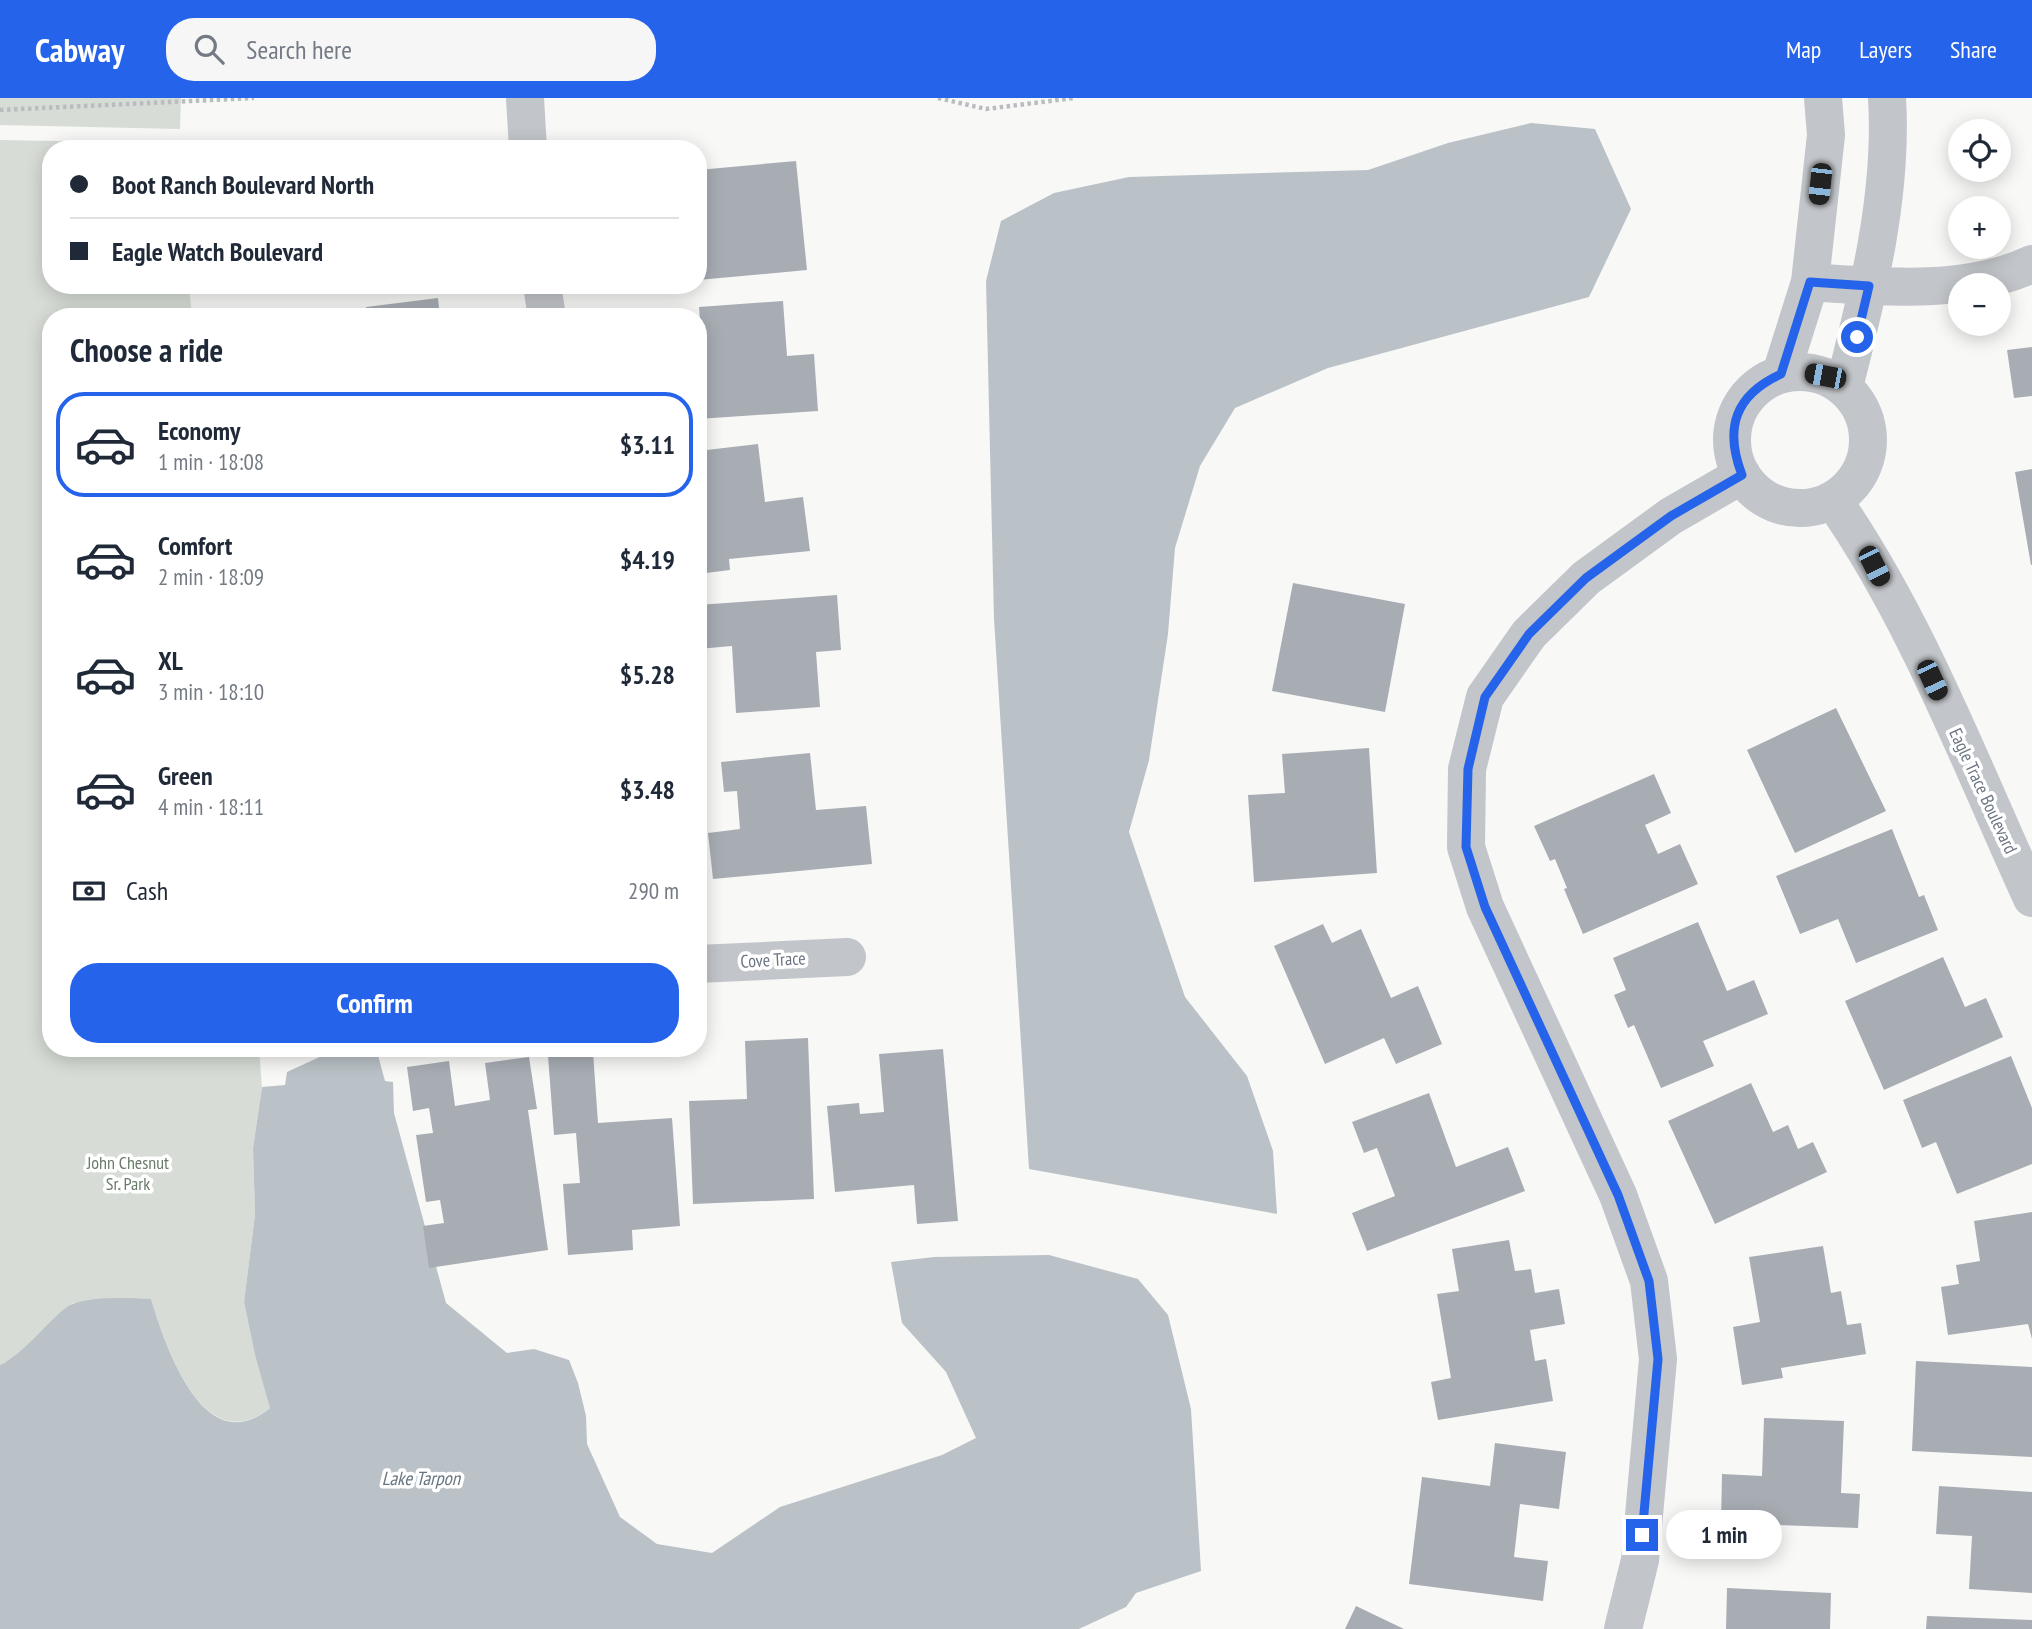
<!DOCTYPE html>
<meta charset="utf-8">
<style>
body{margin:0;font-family:"PT Sans Narrow",sans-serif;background:#f6f6f7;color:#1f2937;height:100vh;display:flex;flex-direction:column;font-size:26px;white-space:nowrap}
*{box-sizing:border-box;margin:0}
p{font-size:23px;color:#747a83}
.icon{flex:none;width:38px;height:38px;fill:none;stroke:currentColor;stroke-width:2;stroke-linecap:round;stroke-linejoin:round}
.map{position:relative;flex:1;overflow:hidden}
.details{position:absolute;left:42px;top:210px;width:665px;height:749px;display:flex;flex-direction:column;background:#fff;border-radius:28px;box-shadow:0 4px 18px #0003}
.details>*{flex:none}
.hud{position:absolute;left:42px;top:42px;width:665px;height:154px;border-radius:28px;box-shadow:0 4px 18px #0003;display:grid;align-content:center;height:154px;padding:0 28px;background:#fff}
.controls{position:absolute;left:1948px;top:21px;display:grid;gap:14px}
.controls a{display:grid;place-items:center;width:63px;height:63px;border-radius:50%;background:#fff;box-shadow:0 4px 18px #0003;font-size:35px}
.end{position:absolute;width:32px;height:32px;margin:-16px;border:9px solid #2563eb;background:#fff;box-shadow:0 0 0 4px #fff}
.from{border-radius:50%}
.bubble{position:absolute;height:49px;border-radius:24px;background:#fff;box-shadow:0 4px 18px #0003;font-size:23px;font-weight:700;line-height:49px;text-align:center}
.car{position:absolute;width:21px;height:42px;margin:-21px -10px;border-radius:9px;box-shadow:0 0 5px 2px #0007;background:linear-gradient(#222 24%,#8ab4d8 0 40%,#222 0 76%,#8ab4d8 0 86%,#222 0)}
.hud b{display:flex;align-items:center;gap:24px;height:66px;font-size:26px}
.hud b+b{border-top:2px solid #e0e1e3}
.hud i{width:18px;height:18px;background:#1f2937}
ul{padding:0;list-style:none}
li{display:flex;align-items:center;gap:21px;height:105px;margin:0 14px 10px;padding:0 14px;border:4px solid transparent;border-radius:28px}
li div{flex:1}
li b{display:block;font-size:26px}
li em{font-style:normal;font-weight:700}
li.current{border-color:#2563eb}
li>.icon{width:63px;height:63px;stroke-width:1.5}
h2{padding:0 28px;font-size:32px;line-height:84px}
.pay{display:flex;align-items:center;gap:18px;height:77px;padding:0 28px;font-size:26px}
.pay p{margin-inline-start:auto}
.button{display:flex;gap:14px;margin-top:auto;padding:14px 28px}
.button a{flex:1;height:80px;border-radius:28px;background:#2563eb;color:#fff;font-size:28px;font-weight:700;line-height:80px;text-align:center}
header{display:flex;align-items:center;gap:42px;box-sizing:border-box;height:98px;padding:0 35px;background:#2563eb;color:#fff}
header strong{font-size:33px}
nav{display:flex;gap:38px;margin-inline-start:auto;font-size:24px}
.search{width:490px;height:63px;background:#f6f6f7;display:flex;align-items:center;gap:18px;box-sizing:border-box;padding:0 24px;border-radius:28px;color:#747a83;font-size:26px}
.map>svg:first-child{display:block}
</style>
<header>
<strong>Cabway</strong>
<div class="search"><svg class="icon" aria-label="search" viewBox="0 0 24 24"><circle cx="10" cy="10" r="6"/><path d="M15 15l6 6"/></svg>Search here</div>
<nav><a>Map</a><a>Layers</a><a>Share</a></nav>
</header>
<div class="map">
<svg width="2032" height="1531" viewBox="0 0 2032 1531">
<rect width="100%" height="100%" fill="#f8f8f6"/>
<path fill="#d7ddd6" d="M0,0H181L180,31L0,27Z
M0,42L176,45L177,51H51V187H189L192,219H51V950H259L262,989L253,1050L255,1117L244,1204L255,1257L271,1309C204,1365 165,1247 151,1201L73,1205L14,1260L0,1267Z"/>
<path fill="#bac2c7" d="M1531,25L1595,31L1631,111L1589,199L1328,270L1235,310L1200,368L1175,450L1168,536L1149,662L1129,734L1185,899L1247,978L1273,1053L1277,1116L1029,1071L994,521L986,183L1001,123L1054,95L1129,79L1368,72L1448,45Z
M339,950H376L385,983L393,984L394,1015L446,1205L507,1255L534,1251L569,1262L578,1285L586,1318L587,1346L620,1419L657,1446L712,1455L780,1409L942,1357L976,1340L946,1274L902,1225L891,1164L934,1159L1049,1157L1138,1181L1168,1217L1191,1311L1201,1473L1136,1495L1126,1509L1079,1531H0V1267C27,1255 57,1210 75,1205C98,1198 127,1200 151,1201C165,1247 204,1365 270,1310L255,1257L244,1204L255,1117L253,1050L262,989L285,987L287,974Z"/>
<path fill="#a8adb4" d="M412,43L413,51H372V49Z
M796,63L807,172L698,182V72Z
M438,200L440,219H367L366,209Z
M783,203L787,258L814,256L818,313L698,321V279H704L699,209Z
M2032,249V298L2014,300L2007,252Z
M758,346L765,404L803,399L810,453L729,461L730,472L698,476V353Z
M2032,371V467H2031L2015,374Z
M1293,485L1405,506L1385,614L1272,593Z
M837,497L841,552L816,554L820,609L736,615L732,548L698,551V507Z
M1836,610L1886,713L1795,755L1747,652Z
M1369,650L1377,775L1254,784L1248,697L1285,695L1282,656Z
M810,655L816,712L866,708L872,766L713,781L708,735L740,731L737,693L724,694L721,664Z
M1654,676L1671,715L1645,727L1658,756L1680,746L1698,786L1583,836L1564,791L1567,790L1555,761L1550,763L1534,728Z
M1892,731L1919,799L1924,797L1938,832L1856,865L1838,821L1800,836L1776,778Z
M1698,824L1727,893L1754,882L1768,916L1703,943L1714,968L1661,990L1634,927L1628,930L1614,897L1626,892L1613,860Z
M1323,826L1332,845L1361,831L1391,900L1418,888L1442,946L1396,966L1384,940L1325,966L1274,848Z
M1943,859L1965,909L1986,900L2003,939L1884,992L1845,903Z
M808,940L814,1101L693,1106L689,1003L747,1001L745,943Z
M943,951L958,1123L917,1126L914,1087L835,1094L827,1008L859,1005L860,1016L884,1014L879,956Z
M593,954L598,1025L672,1020L680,1128L632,1132L633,1152L568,1157L563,1086L580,1085L576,1035L554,1037L548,958Z
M2011,958L2032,1010V1066L1957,1096L1936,1044L1922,1050L1903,1002Z
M529,959L537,1011L528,1012L548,1152L429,1170L423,1128L444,1125L440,1102L426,1104L416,1037L433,1035L429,1010L413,1013L407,969L449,963L455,1008L490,1002L485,965Z
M1751,985L1773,1034L1788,1027L1798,1051L1813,1044L1827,1074L1715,1126L1668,1023Z
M1429,995L1456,1069L1508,1049L1525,1093L1367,1153L1352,1115L1395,1098L1377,1050L1364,1055L1352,1024Z
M2032,1114V1241L2028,1226L1948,1237L1941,1189L1959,1186L1956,1167L1980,1163L1974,1123Z
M1509,1142L1515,1173L1531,1171L1535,1195L1559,1191L1565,1226L1530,1232L1535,1263L1546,1261L1553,1303L1438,1322L1431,1284L1451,1280L1437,1196L1459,1193L1452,1151Z
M1823,1148L1831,1195L1841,1193L1847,1227L1861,1225L1866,1256L1781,1270L1783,1280L1742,1287L1733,1229L1760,1224L1749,1159Z
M1916,1263L2032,1269V1359L1912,1353Z
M1764,1320L1844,1323L1841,1395L1860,1396L1858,1430L1721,1425L1722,1376L1762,1378Z
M1495,1345L1566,1354L1559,1411L1520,1406L1514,1459L1548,1463L1543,1503L1409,1486L1422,1379L1490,1388Z
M1939,1388L2032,1394V1495L1969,1491L1972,1438L1936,1436Z
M1727,1490L1831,1495L1830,1531H1726Z
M1356,1508L1404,1531H1345Z
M1927,1518L2032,1522V1531H1926Z"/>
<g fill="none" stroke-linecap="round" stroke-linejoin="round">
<path stroke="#babcbf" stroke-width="4.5" stroke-dasharray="3.5 3.5" stroke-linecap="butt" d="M938,0L986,11L1074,0
M0,12L254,0"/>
<path stroke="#c2c5c9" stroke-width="38" d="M525,0L528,51
M1810,184C1881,189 1966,197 2032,166
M542,187L547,219
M1732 342a68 68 0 1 1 136 0a68 68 0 1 1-136 0Z
M1781,276L1810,184L1826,37L1823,0
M1844,289C1868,195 1893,97 1887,0
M1833,402C1917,523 1971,667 2032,800
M698,866L847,859
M1623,1531L1640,1462L1658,1261L1649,1183L1618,1097L1485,809L1466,749L1467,671L1485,599L1529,536L1586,480L1671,418L1742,377"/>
</g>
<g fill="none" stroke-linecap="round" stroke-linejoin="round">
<path stroke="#2563eb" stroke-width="9" d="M1642,1437L1658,1261L1649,1183L1618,1097L1485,809L1466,749L1468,671L1485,599L1529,536L1586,480L1671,418L1742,377C1724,330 1735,297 1781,276L1810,184L1869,188L1857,239"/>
</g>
<g text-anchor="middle" stroke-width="7" stroke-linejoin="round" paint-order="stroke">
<g font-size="18" fill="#6b7583" stroke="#fff">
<text transform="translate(1983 693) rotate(65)" y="6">Eagle Trace Boulevard</text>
<text transform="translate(773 862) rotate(-3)" y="6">Cove Trace</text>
</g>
<g font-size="18" fill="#6a7b69" stroke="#fff">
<text x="128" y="1071">John Chesnut<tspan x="128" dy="21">Sr. Park</tspan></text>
</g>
<g font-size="19" font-style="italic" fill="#67757f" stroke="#fff">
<text x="421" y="1387">Lake Tarpon</text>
</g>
</g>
</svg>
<div class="controls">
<a><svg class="icon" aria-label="locate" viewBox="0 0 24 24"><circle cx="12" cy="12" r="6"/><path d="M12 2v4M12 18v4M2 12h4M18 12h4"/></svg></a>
<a>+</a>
<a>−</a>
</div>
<i class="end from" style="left:1857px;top:239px"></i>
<i class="end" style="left:1642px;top:1437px"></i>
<div class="bubble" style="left:1666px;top:1412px;width:116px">1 min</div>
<i class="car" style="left:1820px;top:86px;rotate:186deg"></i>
<i class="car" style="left:1825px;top:278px;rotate:281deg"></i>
<i class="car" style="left:1874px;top:468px;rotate:153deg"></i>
<i class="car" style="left:1932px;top:582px;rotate:155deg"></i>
<div class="hud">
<b><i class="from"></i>Boot Ranch Boulevard North</b>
<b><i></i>Eagle Watch Boulevard</b>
</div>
<section class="details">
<h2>Choose a ride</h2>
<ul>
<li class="current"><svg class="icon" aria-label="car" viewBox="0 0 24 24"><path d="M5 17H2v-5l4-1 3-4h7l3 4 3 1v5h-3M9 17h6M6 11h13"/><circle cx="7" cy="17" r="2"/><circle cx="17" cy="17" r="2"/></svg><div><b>Economy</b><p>1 min · 18:08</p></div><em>$3.11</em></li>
<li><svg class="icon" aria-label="car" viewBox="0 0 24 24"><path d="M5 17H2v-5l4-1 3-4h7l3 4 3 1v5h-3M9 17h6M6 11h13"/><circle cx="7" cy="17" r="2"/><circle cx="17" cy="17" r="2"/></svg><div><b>Comfort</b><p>2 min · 18:09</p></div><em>$4.19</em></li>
<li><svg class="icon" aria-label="car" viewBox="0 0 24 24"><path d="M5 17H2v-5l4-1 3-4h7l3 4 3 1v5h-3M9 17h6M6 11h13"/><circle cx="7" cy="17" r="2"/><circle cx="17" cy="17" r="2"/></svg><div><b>XL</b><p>3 min · 18:10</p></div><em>$5.28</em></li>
<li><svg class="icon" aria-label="car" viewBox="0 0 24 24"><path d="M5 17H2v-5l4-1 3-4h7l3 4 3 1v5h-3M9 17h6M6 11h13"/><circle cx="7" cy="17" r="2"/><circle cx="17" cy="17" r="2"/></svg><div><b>Green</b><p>4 min · 18:11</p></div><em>$3.48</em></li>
</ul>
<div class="pay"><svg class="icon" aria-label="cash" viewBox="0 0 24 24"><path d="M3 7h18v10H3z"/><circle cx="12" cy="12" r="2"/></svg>Cash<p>290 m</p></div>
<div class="button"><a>Confirm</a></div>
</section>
</div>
